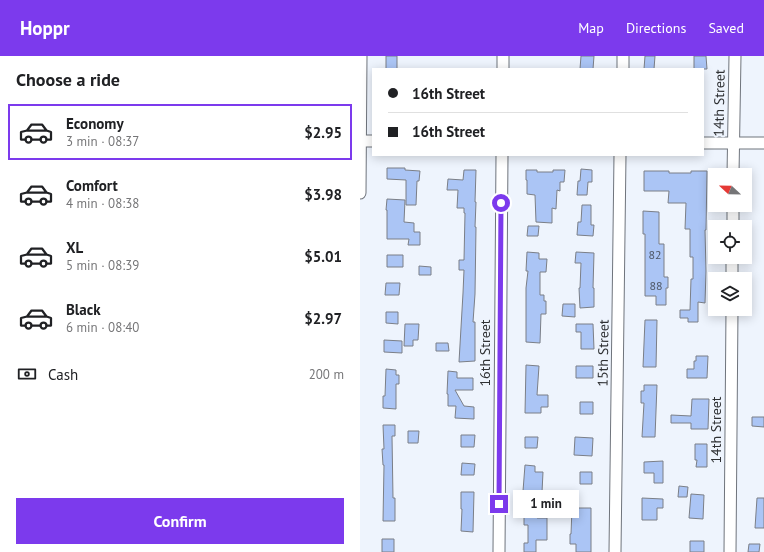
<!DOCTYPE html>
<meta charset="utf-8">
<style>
body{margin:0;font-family:"PT Sans",sans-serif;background:#f2f2f2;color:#202124;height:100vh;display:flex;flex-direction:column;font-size:15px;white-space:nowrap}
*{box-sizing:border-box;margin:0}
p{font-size:13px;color:#757577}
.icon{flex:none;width:22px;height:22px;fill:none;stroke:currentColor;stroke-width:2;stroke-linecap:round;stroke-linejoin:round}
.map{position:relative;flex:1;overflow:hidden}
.side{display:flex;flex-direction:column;background:#fff;width:360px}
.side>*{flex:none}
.banner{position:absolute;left:12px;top:12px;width:332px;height:88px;border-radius:0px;box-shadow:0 2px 10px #0003;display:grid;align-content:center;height:88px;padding:0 16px;background:#fff}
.needle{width:26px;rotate:292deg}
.buttons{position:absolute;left:348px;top:112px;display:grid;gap:8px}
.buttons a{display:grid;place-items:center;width:44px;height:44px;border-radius:0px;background:#fff;box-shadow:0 2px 10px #0003;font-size:20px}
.end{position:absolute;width:18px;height:18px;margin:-9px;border:5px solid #7c3aed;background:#fff;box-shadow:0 0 0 2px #fff}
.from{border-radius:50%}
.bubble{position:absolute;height:28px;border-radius:0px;background:#fff;box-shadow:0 2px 10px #0003;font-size:13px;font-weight:600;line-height:28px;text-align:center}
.banner b{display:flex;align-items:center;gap:14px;height:38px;font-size:15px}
.banner b+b{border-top:1px solid #e0e0e0}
.banner i{width:10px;height:10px;background:#202124}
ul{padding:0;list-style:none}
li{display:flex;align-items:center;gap:12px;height:56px;margin:0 8px 6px;padding:0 8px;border:2px solid transparent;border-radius:0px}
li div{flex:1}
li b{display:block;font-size:15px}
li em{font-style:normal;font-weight:600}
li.on{border-color:#7c3aed}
li>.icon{width:36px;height:36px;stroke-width:1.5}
h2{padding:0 16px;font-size:18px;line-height:48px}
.pay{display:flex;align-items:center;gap:10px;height:44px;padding:0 16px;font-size:15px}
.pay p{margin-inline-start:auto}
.button{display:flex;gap:8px;margin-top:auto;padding:8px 16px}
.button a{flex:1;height:46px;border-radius:0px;background:#7c3aed;color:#fff;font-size:16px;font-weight:600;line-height:46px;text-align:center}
header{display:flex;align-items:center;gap:24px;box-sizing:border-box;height:56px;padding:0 20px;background:#7c3aed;color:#fff}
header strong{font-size:19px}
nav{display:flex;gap:22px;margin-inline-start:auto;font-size:14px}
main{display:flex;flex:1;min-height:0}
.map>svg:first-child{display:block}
</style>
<header>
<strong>Hoppr</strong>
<nav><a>Map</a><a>Directions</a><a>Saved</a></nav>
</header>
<main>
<section class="side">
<h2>Choose a ride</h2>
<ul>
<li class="on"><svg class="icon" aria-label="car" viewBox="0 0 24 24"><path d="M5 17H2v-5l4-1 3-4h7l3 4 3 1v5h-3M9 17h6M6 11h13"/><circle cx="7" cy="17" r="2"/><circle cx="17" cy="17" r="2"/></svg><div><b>Economy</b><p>3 min · 08:37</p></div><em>$2.95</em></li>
<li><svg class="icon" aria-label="car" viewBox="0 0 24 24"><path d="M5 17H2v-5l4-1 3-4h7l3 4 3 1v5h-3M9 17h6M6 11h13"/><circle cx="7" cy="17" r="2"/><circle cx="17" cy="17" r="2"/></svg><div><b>Comfort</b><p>4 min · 08:38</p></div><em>$3.98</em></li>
<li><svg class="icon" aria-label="car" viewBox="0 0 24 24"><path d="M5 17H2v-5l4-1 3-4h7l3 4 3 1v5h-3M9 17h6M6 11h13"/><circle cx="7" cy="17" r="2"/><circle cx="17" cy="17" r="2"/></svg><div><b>XL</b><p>5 min · 08:39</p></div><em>$5.01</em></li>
<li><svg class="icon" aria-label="car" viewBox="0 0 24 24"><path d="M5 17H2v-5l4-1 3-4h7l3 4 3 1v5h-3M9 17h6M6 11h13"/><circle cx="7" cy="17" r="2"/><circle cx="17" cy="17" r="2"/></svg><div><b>Black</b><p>6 min · 08:40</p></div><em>$2.97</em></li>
</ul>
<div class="pay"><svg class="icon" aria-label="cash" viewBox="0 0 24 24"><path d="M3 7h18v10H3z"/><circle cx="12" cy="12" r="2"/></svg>Cash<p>200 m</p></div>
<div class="button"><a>Confirm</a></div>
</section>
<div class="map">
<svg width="404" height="496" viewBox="0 0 404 496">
<rect width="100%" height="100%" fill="#eef4fd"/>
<path fill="#abc5f5" stroke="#7b7f87" d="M26,0H37V13H26Z
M221,0H234L233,13H220Z
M285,0H295L294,13H284Z
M334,0H346L347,13H334Z
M27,112H45V114L60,115L59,125H57L56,149H46V124L27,123Z
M221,113L232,114V126H228L227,139H217L218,125H220Z
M104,114H116L115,146H116L115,171H116L115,238L113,266H115V305L99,306L103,237L104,214H99V204H104L105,157H104V152H97L98,134H87L88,123L103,124Z
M166,114H177V116H193V114H205L204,126H200V135L197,134L196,153L192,152V167L176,166L175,139L167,138V124H166Z
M284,115H309V117H331V115H347L346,174H345L346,215L345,247L338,246V266H328V262H320V254H330L331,223H333V201H330V173H325L326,147H308L309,135H284Z
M27,143L45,144L44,166L54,167V176H60V189H48L49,183H27V154H26Z
M222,149H231V169H234L233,180L217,179L218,166H221Z
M283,155L299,156V188H304V221H308V232H306V249H296V240H285V178H283Z
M168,170H179L178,180H167Z
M167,196L179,197V203H187L186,216H180V239H184V245H186V258H181L180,287L166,286V232L168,215H166Z
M216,196L234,197L233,232H234V251L220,252L219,232H220L221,207H215Z
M27,199H43V211H27Z
M59,210L71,211V219H59Z
M26,227H40L39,239H25Z
M203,248H215V261L202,260Z
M26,256H38V268L26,267Z
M285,264H297L296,311H283Z
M45,268H59L58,284H53V290H44Z
M216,268H233L234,293H221V276H216Z
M24,284L42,285V297L24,296Z
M76,287H88L89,295H76Z
M336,300H348L347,322H327V313H334V305H336Z
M166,309L179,310L177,339H188V351H181V357H165Z
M216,310H233V322H216Z
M26,313L36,314V319H39V328H36V353L23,352V340H25Z
M88,315L97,316V322H113V334H95L104,350L114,351V363L95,362L96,350H88V338H87Z
M284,329H297L295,381H282L284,347H281V335H284Z
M332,343H349L348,373H331V367H311V359L331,360Z
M220,346H233V358H220Z
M392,361H404V371L392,370Z
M23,369H35V380H32L33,442H35V465H23L24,409H23L22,393H24Z
M48,375H59L58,387H48Z
M101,379H115L114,391H101Z
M165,381H178L177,392H165Z
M215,381L233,382L232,400L214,399Z
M335,388H347V411H336L337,404H335Z
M303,405V427H294V417H284V406Z
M102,407L115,408L114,419H101Z
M165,409L175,410V416H183L182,436L163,435Z
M220,416H232V428H220Z
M319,430L328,431L327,441H318Z
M101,436H114L113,476L101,475L102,453H101Z
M331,438L344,439L343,463L329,462Z
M282,442L303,443V452H297V464H282Z
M397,442H404V472H395Z
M177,451V462H187V484H176V496H164V487H168V469H164V452Z
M212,452H231V496H216V488H210V478H211Z
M22,483H34V496H22Z
M330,485H344V496H330Z
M389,488H400L399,496H388Z"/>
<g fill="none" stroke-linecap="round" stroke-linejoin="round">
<g stroke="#6f747c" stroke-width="13">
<path id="minor" d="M143,13V0
M263,13V0
M0,85H13
M343,87H404
M373,119L375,0
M0,137L1,0
M373,171V149
M372,223V201
M139,496L142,99
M255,496L260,99
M370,496L372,253"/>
</g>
<use href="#minor" stroke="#fff" stroke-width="11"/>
</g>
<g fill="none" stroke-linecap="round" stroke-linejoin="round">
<path stroke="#7c3aed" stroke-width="5" d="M139,448L141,147"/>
</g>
<g text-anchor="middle" stroke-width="4" stroke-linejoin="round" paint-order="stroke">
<g font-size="12" fill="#4e5664">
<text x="295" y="203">82</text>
<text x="296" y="234">88</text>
</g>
<g font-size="14" fill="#2f3134" stroke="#eef4fd">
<text transform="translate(359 47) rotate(-89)" y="5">14th Street</text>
<text transform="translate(125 297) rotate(-90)" y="5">16th Street</text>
<text transform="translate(243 297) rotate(-89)" y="5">15th Street</text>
<text transform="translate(356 374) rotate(-90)" y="5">14th Street</text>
</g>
</g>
</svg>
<div class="buttons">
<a><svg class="needle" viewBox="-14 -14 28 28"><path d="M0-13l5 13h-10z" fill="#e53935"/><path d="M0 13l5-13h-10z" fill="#757577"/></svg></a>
<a><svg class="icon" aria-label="locate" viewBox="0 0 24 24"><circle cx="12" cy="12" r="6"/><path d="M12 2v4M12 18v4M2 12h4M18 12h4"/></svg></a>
<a><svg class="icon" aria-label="layers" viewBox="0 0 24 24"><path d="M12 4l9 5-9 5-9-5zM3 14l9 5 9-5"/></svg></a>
</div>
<i class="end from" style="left:141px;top:147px"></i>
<i class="end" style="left:139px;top:448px"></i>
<div class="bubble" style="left:153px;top:434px;width:66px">1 min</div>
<div class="banner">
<b><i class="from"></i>16th Street</b>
<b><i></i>16th Street</b>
</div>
</div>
</main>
